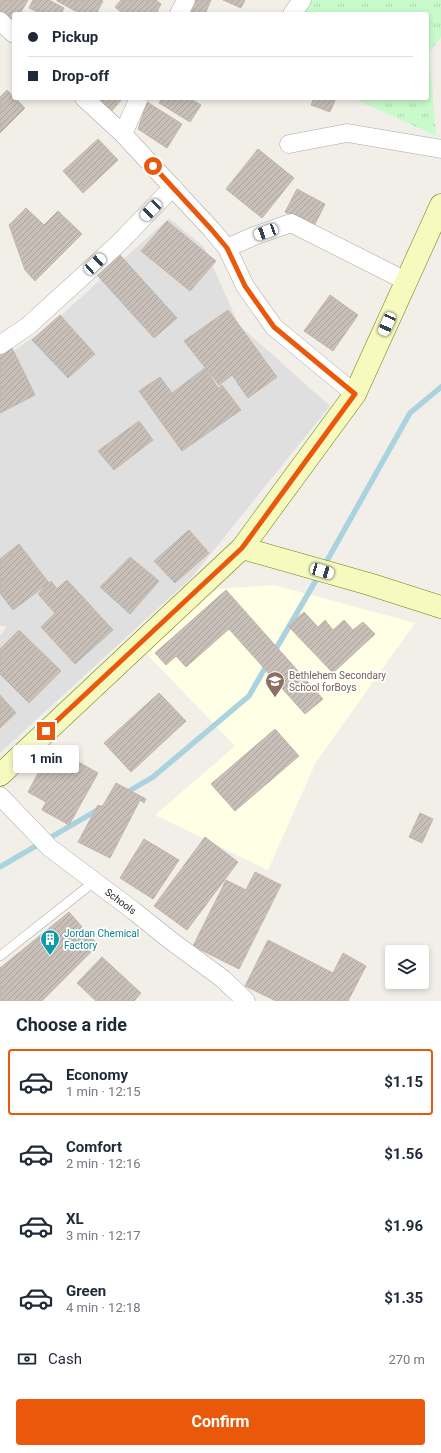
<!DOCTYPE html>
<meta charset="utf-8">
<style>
body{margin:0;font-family:Roboto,sans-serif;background:#f2f2f3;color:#1f2937;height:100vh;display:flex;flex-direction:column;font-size:15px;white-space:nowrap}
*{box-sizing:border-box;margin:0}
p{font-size:13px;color:#747a83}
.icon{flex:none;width:22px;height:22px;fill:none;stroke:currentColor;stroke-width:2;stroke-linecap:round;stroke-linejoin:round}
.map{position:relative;height:1001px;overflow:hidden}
.side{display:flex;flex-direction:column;background:#fff;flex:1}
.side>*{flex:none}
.guide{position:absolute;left:12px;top:12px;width:417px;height:88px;border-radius:4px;box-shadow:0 2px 6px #0003;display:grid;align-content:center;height:88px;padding:0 16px;background:#fff}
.fabs{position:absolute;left:385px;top:945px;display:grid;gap:8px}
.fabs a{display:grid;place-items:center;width:44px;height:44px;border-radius:4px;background:#fff;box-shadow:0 2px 6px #0003;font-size:20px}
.end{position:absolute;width:18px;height:18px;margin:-9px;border:5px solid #ea580c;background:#fff;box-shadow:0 0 0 2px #fff}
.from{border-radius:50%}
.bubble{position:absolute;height:28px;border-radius:4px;background:#fff;box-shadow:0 2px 6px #0003;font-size:13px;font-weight:700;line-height:28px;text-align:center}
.car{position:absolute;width:12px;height:24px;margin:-12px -6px;border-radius:5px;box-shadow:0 0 3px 1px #0007;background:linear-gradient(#fff 24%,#345 0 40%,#fff 0 76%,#345 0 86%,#fff 0)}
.guide b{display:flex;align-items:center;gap:14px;height:38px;font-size:15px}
.guide b+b{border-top:1px solid #e0e1e3}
.guide i{width:10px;height:10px;background:#1f2937}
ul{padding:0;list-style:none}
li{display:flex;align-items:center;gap:12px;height:66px;margin:0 8px 6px;padding:0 8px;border:2px solid transparent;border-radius:4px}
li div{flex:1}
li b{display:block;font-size:15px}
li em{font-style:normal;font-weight:700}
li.current{border-color:#ea580c}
li>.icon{width:36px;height:36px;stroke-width:1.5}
h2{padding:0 16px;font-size:18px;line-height:48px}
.pay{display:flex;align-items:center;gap:10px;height:44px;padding:0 16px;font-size:15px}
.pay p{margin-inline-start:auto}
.action{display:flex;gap:8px;margin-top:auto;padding:8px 16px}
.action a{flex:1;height:46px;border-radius:4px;background:#ea580c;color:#fff;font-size:16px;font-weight:700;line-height:46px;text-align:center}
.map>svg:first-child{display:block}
</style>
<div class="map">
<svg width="441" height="1001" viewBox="0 0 441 1001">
<defs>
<pattern id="park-tufts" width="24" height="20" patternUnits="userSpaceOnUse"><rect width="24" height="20" fill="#c8facc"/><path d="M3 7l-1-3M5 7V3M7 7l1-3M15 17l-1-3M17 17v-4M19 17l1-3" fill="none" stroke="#acd6af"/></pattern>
<pattern id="building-hatch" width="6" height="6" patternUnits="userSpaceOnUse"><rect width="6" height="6" fill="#c7bfb8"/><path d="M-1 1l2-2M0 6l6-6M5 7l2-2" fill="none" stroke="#aba49e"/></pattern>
</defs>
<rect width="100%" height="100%" fill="#f2efe9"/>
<path fill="#e0dfdf" d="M169,218L204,247L239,325L330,406L193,576L0,753V636L7,626H0V360L47,328Z"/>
<path fill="#ffffe5" d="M274,585L415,623L316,762L268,870L155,815L235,746L143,650L217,589Z"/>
<path fill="url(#park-tufts)" d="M308,0H441V37L429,53L436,136L353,98H427V14H298Z"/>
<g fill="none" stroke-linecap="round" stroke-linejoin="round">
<path stroke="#aad3df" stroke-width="5.5" d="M324,566L410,413L441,387
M273,654L319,575
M124,794L153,777L249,696L268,663
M0,867L101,808"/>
</g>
<path fill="url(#building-hatch)" stroke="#c4b6ab" d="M0,0H28L20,14H14V24L0,17Z
M33,0H49L64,8L61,14H41L29,8Z
M57,0H101L103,1L96,14H81L57,1Z
M121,0H156L161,4L156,14H123L115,7Z
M189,0H211L205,14H183Z
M223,0H245L241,8Z
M7,90L25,108L0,133V97Z
M92,98H123L109,114Z
M162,98H189L201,105L190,122L159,103Z
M314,98H336L330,112L311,105Z
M147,102L182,124L167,148L138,129Z
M98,139L118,160L83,193L63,171Z
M258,149L294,178L262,218L226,189Z
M297,189L325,204L314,226L285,212Z
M26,208L44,225L58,211L82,234L35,281L25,270L9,225Z
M167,221L216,261L190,291L141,251Z
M120,255L177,318L154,338L97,275Z
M330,295L358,315L333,351L304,331Z
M228,310L277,377L248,398L232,375L219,385L184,341Z
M60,315L95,354L68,378L32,340Z
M12,348L35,395L0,413V355Z
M205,368L218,388L222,385L241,410L182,451L139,391L160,377L172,393Z
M139,421L153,440L114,470L98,451Z
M189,530L209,553L175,583L154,561Z
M19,544L49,583L13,610L0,593V559Z
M130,557L159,581L130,614L100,587Z
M67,580L113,630L75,664L41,627L55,613L38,594L51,581L57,589Z
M226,590L323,699L305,714L229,629L186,667L176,656L166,665L155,653Z
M304,612L318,627L325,620L333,630L344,620L353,630L363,622L375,634L333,673L288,626Z
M19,630L61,671L29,703L0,674V649Z
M159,693L186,721L131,772L104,743Z
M0,695L16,713L0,728Z
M275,729L299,756L235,811L211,784Z
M52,747L98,773L69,825L42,810L46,802L28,792Z
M116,783L146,799L144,803L140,800L110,858L78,842L98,805L102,807Z
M420,813L433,819L422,843L409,837Z
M205,837L238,862L187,930L154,906Z
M144,839L179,860L153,899L120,878Z
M255,872L281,885L239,969L193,946L226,880L246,890Z
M69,912L98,945L42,1001H0V968Z
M268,940L333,973L343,953L366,966L348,1001H276L245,986Z
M102,957L141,993L134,1001H96L77,983Z"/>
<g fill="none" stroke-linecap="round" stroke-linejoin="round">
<g stroke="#a9a9a9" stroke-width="10">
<path id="lane" d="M0,956L95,881"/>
</g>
<g stroke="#a9a9a9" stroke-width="19">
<path id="street" d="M179,14L186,0
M292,14L302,0
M0,21L14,34
M84,98L123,134L211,229L227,248L245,286L274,327L355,394
M123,134L139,98
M289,144L347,133L441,149
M227,248L254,236L291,223L406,281
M0,345L28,326L118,244L173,187
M0,796L50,848L134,911L170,940L223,979L246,1001"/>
</g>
<g stroke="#707d05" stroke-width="23">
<path id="secondary" d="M242,548L369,584L441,607
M0,775L242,548L355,394L441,205"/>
</g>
<use href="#lane" stroke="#fff" stroke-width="9"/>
<use href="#street" stroke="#fff" stroke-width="18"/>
<use href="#secondary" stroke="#f7fabf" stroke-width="22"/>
</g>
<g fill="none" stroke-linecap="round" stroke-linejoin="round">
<path stroke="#ea580c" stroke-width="5" d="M46,731L242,548L355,394L274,327L245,286L227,248L211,229L153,166"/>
</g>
<defs>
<g id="school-pin" transform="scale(1)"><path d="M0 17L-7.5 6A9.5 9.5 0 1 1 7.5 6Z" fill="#8d6e63" stroke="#fff"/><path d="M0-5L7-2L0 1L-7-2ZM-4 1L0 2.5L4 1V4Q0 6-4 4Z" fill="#fff"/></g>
<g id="building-pin" transform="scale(1)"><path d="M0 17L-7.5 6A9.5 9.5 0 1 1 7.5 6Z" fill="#0f9aa8" stroke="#fff"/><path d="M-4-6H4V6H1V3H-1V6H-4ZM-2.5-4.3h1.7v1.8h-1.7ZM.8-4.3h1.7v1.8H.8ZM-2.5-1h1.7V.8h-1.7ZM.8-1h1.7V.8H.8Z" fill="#fff"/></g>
</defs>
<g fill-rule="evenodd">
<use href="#school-pin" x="275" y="681"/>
<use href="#building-pin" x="50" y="939"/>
</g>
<g text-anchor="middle" stroke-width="3.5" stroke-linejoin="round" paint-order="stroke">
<g font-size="10" fill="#785e54" stroke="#fff" text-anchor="start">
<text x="289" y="679">Bethlehem Secondary<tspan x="289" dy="12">School forBoys</tspan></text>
</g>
<g font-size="10" fill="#222" stroke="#fff">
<text transform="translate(121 901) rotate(37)" y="4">Schools</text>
</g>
<g font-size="10" fill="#0d838f" stroke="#fff" text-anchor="start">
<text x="64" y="937">Jordan Chemical<tspan x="64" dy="12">Factory</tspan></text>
</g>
</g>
</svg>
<div class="fabs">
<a><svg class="icon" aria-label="layers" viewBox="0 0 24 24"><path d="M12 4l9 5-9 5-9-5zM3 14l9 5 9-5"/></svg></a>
</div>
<i class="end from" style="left:153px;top:166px"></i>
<i class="end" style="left:46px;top:731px"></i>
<div class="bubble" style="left:13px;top:745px;width:66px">1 min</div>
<i class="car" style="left:151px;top:210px;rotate:224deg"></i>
<i class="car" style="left:266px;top:232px;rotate:250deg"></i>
<i class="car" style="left:95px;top:264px;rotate:47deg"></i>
<i class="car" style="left:387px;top:324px;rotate:204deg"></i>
<i class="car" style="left:322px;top:571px;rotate:106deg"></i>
<div class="guide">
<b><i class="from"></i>Pickup</b>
<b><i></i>Drop-off</b>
</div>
</div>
<section class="side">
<h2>Choose a ride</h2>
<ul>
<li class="current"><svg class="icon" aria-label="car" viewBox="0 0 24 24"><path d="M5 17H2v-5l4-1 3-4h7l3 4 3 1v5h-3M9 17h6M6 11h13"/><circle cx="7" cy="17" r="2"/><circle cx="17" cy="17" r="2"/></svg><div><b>Economy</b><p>1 min · 12:15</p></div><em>$1.15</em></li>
<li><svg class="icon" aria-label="car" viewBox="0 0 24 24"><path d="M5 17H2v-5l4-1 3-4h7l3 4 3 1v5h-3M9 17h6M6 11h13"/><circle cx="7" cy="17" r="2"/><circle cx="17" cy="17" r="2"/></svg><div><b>Comfort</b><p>2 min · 12:16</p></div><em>$1.56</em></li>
<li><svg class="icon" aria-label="car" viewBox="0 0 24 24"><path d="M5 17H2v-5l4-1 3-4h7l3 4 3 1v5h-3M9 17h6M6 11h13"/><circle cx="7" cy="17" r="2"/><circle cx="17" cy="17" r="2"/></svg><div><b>XL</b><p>3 min · 12:17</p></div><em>$1.96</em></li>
<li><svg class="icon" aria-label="car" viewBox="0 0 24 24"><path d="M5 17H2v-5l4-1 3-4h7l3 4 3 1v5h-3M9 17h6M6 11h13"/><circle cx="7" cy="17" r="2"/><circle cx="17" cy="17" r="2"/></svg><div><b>Green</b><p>4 min · 12:18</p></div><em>$1.35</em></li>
</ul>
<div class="pay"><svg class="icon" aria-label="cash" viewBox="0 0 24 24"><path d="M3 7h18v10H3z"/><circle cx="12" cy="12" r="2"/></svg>Cash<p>270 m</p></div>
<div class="action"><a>Confirm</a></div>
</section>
